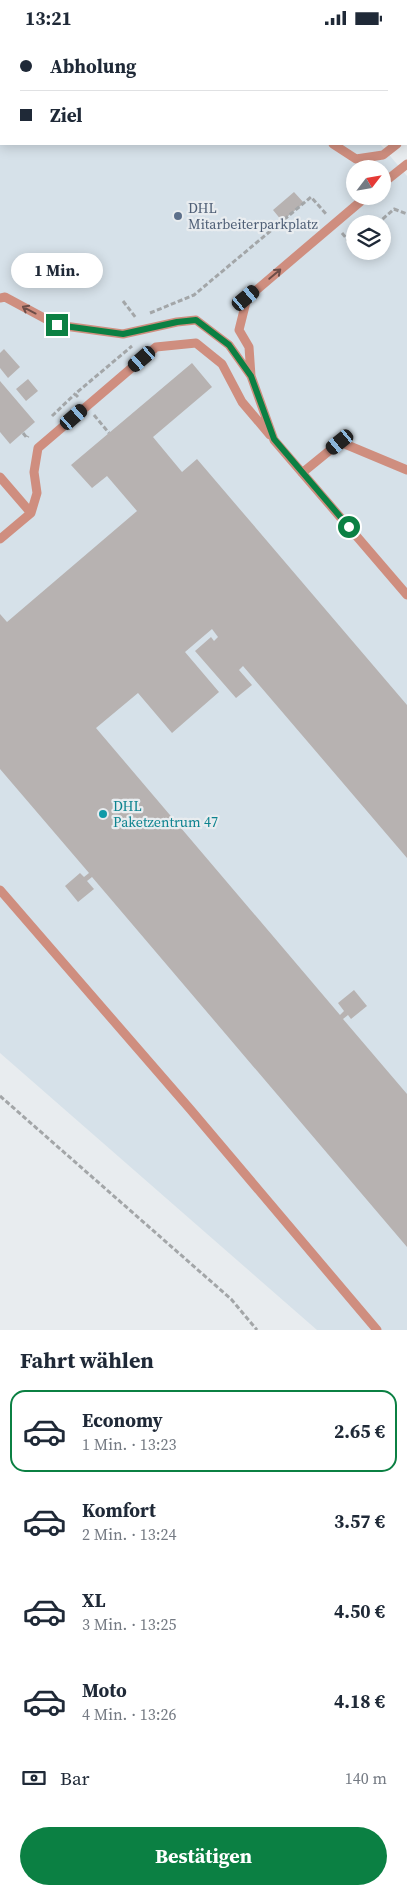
<!DOCTYPE html>
<html lang="de">
<meta charset="utf-8">
<style>
body{margin:0;font-family:"Source Serif 4",serif;background:#f6f6f7;color:#1f2937;height:100vh;display:flex;flex-direction:column;font-size:19px;white-space:nowrap}
*{box-sizing:border-box;margin:0}
p{font-size:16px;color:#747a83}
.icon{flex:none;width:28px;height:28px;fill:none;stroke:currentColor;stroke-width:2;stroke-linecap:round;stroke-linejoin:round}
.map{position:relative;height:1295px;overflow:hidden}
.side{display:flex;flex-direction:column;background:#fff;flex:1}
.side>*{flex:none}
.hud{position:absolute;left:0px;top:0px;width:408px;height:110px;box-shadow:0 2px 12px #0003;display:grid;align-content:center;height:110px;padding:0 20px;background:#fff}
.needle{width:32px;rotate:59deg}
.buttons{position:absolute;left:346px;top:125px;display:grid;gap:10px}
.buttons a{display:grid;place-items:center;width:45px;height:45px;border-radius:50%;background:#fff;box-shadow:0 2px 12px #0003;font-size:25px}
.end{position:absolute;width:22px;height:22px;margin:-11px;border:6px solid #0b8043;background:#fff;box-shadow:0 0 0 2px #fff}
.from{border-radius:50%}
.bubble{position:absolute;height:35px;border-radius:18px;background:#fff;box-shadow:0 2px 12px #0003;font-size:16px;font-weight:700;line-height:35px;text-align:center}
.car{position:absolute;width:15px;height:30px;margin:-15px -8px;border-radius:6px;box-shadow:0 0 4px 1px #0007;background:linear-gradient(#222 24%,#8ab4d8 0 40%,#222 0 76%,#8ab4d8 0 86%,#222 0)}
.hud b{display:flex;align-items:center;gap:18px;height:48px;font-size:19px}
.hud b+b{border-top:1px solid #e0e1e3}
.hud i{width:12px;height:12px;background:#1f2937}
ul{padding:0;list-style:none}
li{display:flex;align-items:center;gap:15px;height:82px;margin:0 10px 8px;padding:0 10px;border:2px solid transparent;border-radius:15px}
li div{flex:1}
li b{display:block;font-size:19px}
li em{font-style:normal;font-weight:700}
li.current{border-color:#0b8043}
li>.icon{width:45px;height:45px;stroke-width:1.5}
h2{padding:0 20px;font-size:22px;line-height:60px}
.pay{display:flex;align-items:center;gap:12px;height:55px;padding:0 20px;font-size:19px}
.pay p{margin-inline-start:auto}
.primary-button{display:flex;gap:10px;margin-top:auto;padding:10px 20px}
.primary-button a{flex:1;height:58px;border-radius:30px;background:#0b8043;color:#fff;font-size:20px;font-weight:700;line-height:58px;text-align:center}
.status{display:flex;justify-content:space-between;align-items:center;height:35px;padding:0 25px;background:#fff;direction:ltr}
.status svg{height:14px;fill:currentColor}
.map>svg:first-child{display:block}
</style>
<div class="status"><b>13:21</b><svg viewBox="0 0 49 12"><path d="M0 12V9h3v3zM5 12V6h3v6zM10 12V3h3v9zM15 12V0h3v12zM26 1h20v11H26zM47 4h2v5h-2z"/></svg></div>
<div class="map">
<svg width="407" height="1295" viewBox="0 0 407 1295">
<rect width="100%" height="100%" fill="#e8ecef"/>
<path fill="#d6e1e9" fill-rule="evenodd" d="M134,0H300L302,1H131Z
M0,49H1V109H380L407,141V1295H317L0,1018ZM355,134H382V161H355ZM355,189H382V216H355Z"/>
<path fill="#9ee6a0" d="M0,0H134L1,1L0,49Z"/>
<path fill="#b7b2b1" d="M294,157L304,168L282,186L273,175Z
M4,314L20,332L8,343L0,333V318Z
M192,328L212,352L153,402L182,437L197,424L407,670V823L243,631L239,635L252,650L236,663L195,616L211,602L214,606L218,602L212,594L185,617L219,657L172,698L138,658L96,693L340,980L344,976L338,968L354,955L367,971L351,984L348,980L343,984L407,1059V1212L92,842L87,846L94,854L78,867L65,851L80,838L84,842L89,838L0,734V579L7,587L137,476L107,441L92,453L71,430Z
M28,344L38,356L26,366L16,354Z
M0,346L35,387L10,409L0,397Z"/>
<g fill="none" stroke-linecap="round" stroke-linejoin="round">
<path stroke="#a3a6a8" stroke-width="3" stroke-dasharray="5 2.5" stroke-linecap="butt" d="M341,0L342,1
M377,189L394,174L407,179
M342,198L352,210L355,207
M123,266L136,283
M150,278L194,260L311,162L327,180
M78,362L75,359L132,311
M94,380L109,398
M52,381L75,359
M23,398L27,403L28,401
M0,1061L231,1264L257,1295"/>
<path stroke="#cf8e7f" stroke-width="9" d="M0,76H1
M406,102L407,101
M333,109L356,124L383,120L397,109
M382,149L407,129
M0,263L5,262L57,290L123,299L177,287L196,285L229,310L251,341L274,405L407,560
M251,341L249,312L239,295L247,263L367,161
M302,438L340,407L407,435
M0,442L31,478
M0,504L31,478L37,458L34,437L38,413L156,312L196,308L222,329L242,367L270,400
M0,855L190,1074L377,1295"/>
<path stroke="#ba5e49" stroke-width="15" d="M365,0L366,1
M406,57L407,58"/>
</g>
<defs><path id="oneway-shaft" d="M-6 0H5M1.5-3L5.5 0L1.5 3" fill="none" stroke-width="1.6" stroke-linecap="round" stroke-linejoin="round" transform="scale(1.25)"/></defs>
<g stroke="#6e4e48">
<use href="#oneway-shaft" transform="translate(275 239) rotate(-40)"/>
<use href="#oneway-shaft" transform="translate(29 275) rotate(-152)"/>
</g>
<g fill="none" stroke-linecap="round" stroke-linejoin="round">
<path stroke="#0b8043" stroke-width="6" d="M57,290L123,299L177,287L196,285L229,310L251,341L274,404L349,492"/>
</g>
<circle fill="#5c6f8a" stroke="#e8ecef" stroke-width="2" cx="178" cy="181" r="5"/>
<circle fill="#0f9aa8" stroke="#e8ecef" stroke-width="2" cx="103" cy="779" r="5"/>
<g text-anchor="middle" stroke-width="4.5" stroke-linejoin="round" paint-order="stroke">
<g font-size="14" fill="#4e5e75" stroke="#e8ecef" text-anchor="start">
<text x="188" y="178">DHL<tspan x="188" dy="16">Mitarbeiterparkplatz</tspan></text>
</g>
<g font-size="14" fill="#0d838f" stroke="#e8ecef" text-anchor="start">
<text x="113" y="776">DHL<tspan x="113" dy="16">Paketzentrum 47</tspan></text>
</g>
</g>
</svg>
<div class="buttons">
<a><svg class="needle" viewBox="-14 -14 28 28"><path d="M0-13l5 13h-10z" fill="#e53935"/><path d="M0 13l5-13h-10z" fill="#747a83"/></svg></a>
<a><svg class="icon" aria-label="layers" viewBox="0 0 24 24"><path d="M12 4l9 5-9 5-9-5zM3 14l9 5 9-5"/></svg></a>
</div>
<i class="end from" style="left:349px;top:492px"></i>
<i class="end" style="left:57px;top:290px"></i>
<div class="bubble" style="left:11px;top:218px;width:92px">1 Min.</div>
<i class="car" style="left:246px;top:263px;rotate:50deg"></i>
<i class="car" style="left:142px;top:324px;rotate:229deg"></i>
<i class="car" style="left:74px;top:382px;rotate:49deg"></i>
<i class="car" style="left:340px;top:407px;rotate:231deg"></i>
<div class="hud">
<b><i class="from"></i>Abholung</b>
<b><i></i>Ziel</b>
</div>
</div>
<section class="side">
<h2>Fahrt wählen</h2>
<ul>
<li class="current"><svg class="icon" aria-label="car" viewBox="0 0 24 24"><path d="M5 17H2v-5l4-1 3-4h7l3 4 3 1v5h-3M9 17h6M6 11h13"/><circle cx="7" cy="17" r="2"/><circle cx="17" cy="17" r="2"/></svg><div><b>Economy</b><p>1 Min. · 13:23</p></div><em>2.65 €</em></li>
<li><svg class="icon" aria-label="car" viewBox="0 0 24 24"><path d="M5 17H2v-5l4-1 3-4h7l3 4 3 1v5h-3M9 17h6M6 11h13"/><circle cx="7" cy="17" r="2"/><circle cx="17" cy="17" r="2"/></svg><div><b>Komfort</b><p>2 Min. · 13:24</p></div><em>3.57 €</em></li>
<li><svg class="icon" aria-label="car" viewBox="0 0 24 24"><path d="M5 17H2v-5l4-1 3-4h7l3 4 3 1v5h-3M9 17h6M6 11h13"/><circle cx="7" cy="17" r="2"/><circle cx="17" cy="17" r="2"/></svg><div><b>XL</b><p>3 Min. · 13:25</p></div><em>4.50 €</em></li>
<li><svg class="icon" aria-label="car" viewBox="0 0 24 24"><path d="M5 17H2v-5l4-1 3-4h7l3 4 3 1v5h-3M9 17h6M6 11h13"/><circle cx="7" cy="17" r="2"/><circle cx="17" cy="17" r="2"/></svg><div><b>Moto</b><p>4 Min. · 13:26</p></div><em>4.18 €</em></li>
</ul>
<div class="pay"><svg class="icon" aria-label="cash" viewBox="0 0 24 24"><path d="M3 7h18v10H3z"/><circle cx="12" cy="12" r="2"/></svg>Bar<p>140 m</p></div>
<div class="primary-button"><a>Bestätigen</a></div>
</section>
